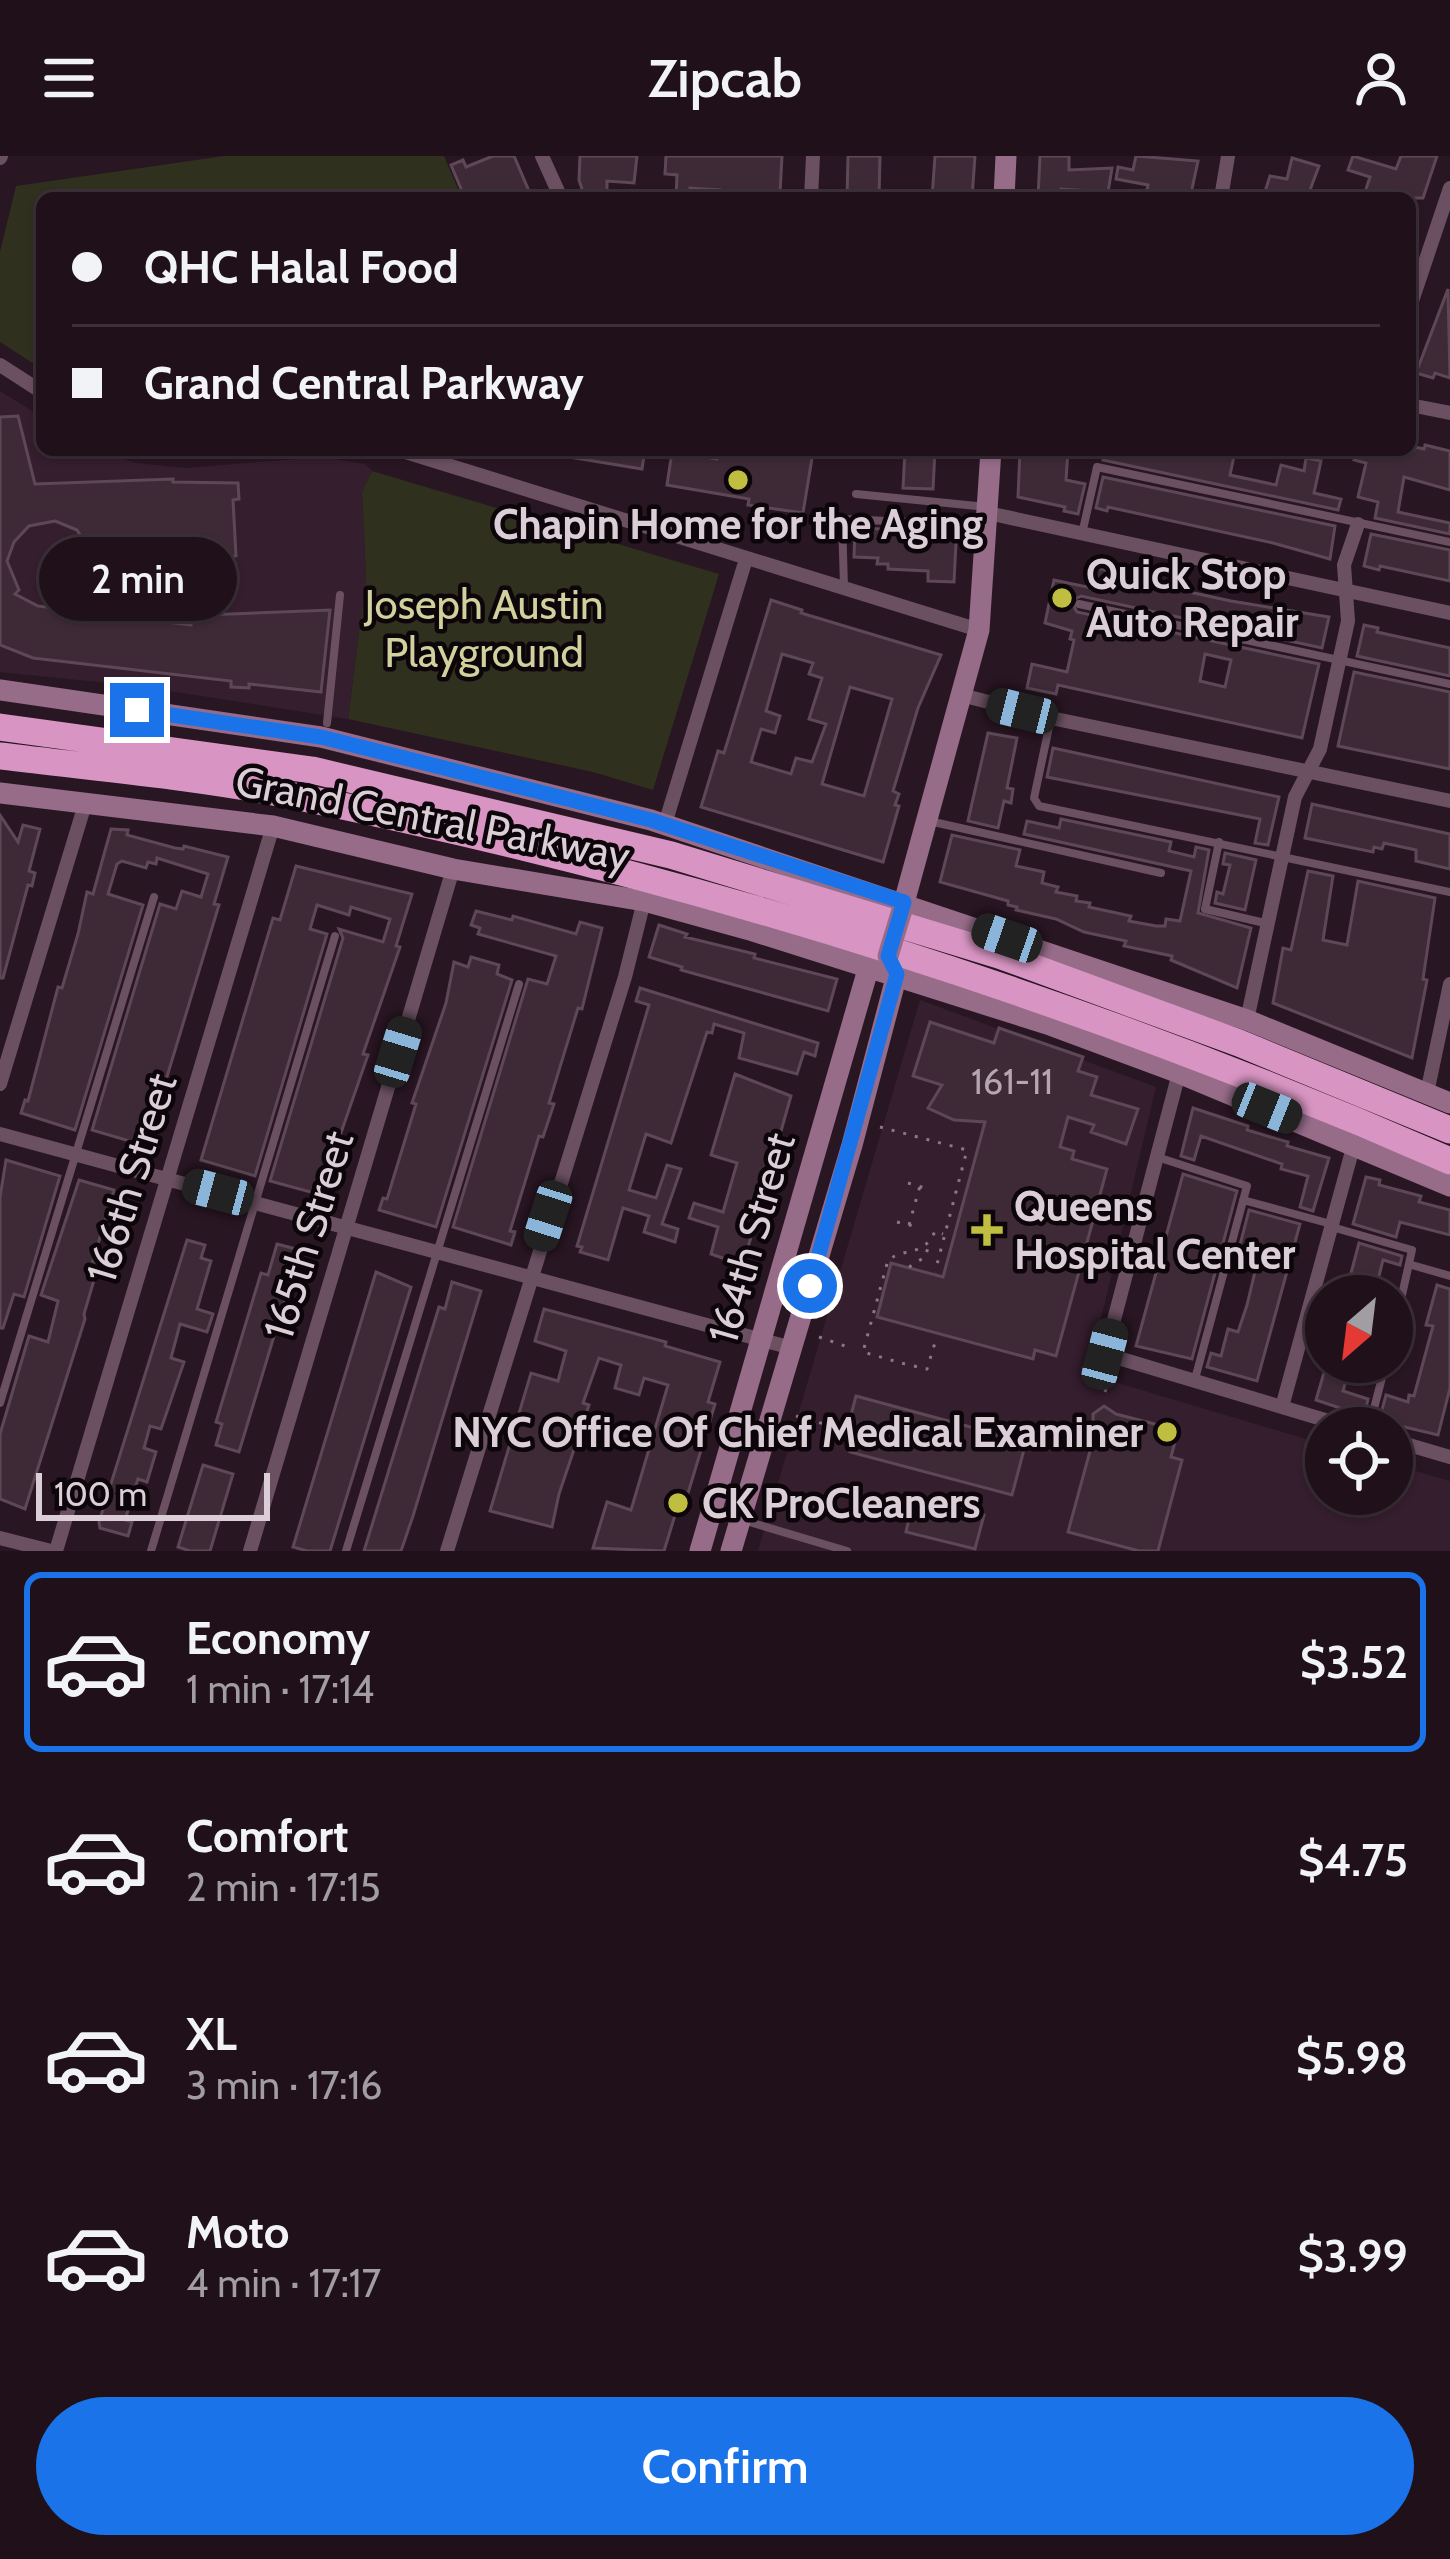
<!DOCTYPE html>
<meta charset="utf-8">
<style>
body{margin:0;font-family:Cabin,sans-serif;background:#2c1e27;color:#f1f3f6;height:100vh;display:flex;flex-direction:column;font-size:45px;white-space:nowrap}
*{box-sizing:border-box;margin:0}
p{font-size:39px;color:#a19da2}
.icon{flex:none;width:66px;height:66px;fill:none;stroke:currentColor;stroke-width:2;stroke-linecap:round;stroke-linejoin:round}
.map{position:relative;height:1395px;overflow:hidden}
.side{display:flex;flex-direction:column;background:#1f101a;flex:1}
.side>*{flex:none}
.top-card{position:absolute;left:36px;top:36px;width:1380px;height:264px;border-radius:18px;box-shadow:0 3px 9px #0004,0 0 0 3px #3c3039;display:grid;align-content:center;height:264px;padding:0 36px;background:#1f101a}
.needle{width:78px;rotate:208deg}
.controls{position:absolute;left:1305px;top:1119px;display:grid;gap:24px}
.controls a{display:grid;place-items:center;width:108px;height:108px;border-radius:50%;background:#1f101a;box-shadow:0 3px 9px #0004,0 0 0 3px #3c3039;font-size:60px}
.scale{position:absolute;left:36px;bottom:30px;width:234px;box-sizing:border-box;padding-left:12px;border:6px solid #dcced7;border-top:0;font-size:33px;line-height:42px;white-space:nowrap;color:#dcced7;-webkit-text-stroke:9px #0c050a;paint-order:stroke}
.end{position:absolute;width:54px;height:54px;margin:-27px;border:15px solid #1a73e8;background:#fff;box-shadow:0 0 0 6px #fff}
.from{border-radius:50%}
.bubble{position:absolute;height:84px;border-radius:42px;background:#1f101a;box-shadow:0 3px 9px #0004,0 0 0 3px #3c3039;font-size:39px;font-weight:600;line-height:84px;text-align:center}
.car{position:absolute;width:36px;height:72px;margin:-36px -18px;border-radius:15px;box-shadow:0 0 9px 3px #0007;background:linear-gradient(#222 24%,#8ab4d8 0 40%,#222 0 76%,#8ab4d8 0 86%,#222 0)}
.top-card b{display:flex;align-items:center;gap:42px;height:114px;font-size:45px}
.top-card b+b{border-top:3px solid #3c3039}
.top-card i{width:30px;height:30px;background:#f1f3f6}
ul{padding:21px 0 0;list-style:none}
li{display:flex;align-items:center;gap:36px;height:180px;margin:0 24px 18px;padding:0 12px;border:6px solid transparent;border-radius:18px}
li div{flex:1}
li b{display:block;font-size:45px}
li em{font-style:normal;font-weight:600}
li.current{border-color:#1a73e8}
li>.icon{width:108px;height:108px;stroke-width:1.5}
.button{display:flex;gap:24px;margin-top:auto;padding:24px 36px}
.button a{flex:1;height:138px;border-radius:72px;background:#1a73e8;color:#fff;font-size:48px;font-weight:600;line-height:138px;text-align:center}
header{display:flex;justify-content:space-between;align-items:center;height:156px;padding:0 36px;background:#1f101a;font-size:54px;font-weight:600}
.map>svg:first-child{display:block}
</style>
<header><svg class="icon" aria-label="menu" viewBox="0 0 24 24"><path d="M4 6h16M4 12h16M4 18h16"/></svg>Zipcab<svg class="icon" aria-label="person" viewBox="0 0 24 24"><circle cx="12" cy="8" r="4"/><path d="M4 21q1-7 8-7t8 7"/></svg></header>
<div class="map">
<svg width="1450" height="1395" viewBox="0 0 1450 1395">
<rect width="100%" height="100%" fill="#291623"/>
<path fill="#351e2e" d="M0,235L42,261V294H98L136,307L185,312L322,301L365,308L372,315L362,336L366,421L348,563L137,530L0,516Z
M920,844L1156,931L1088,1218L1326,1289V1338H1392V1308L1450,1325V1395H758Z"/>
<path fill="#2f301e" d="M224,0H444L462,42H42V213L0,186V96L16,30Z
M372,315L719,418L653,634L593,616L348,563L366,421L362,336Z"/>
<path fill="#3e2a37" stroke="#5e4857" stroke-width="3" fill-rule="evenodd" d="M493,0H514L532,42H465L451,9L463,4L466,11Z
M580,0H637L634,27L607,25V42H585L579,24Z
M666,0H782L780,37L734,35V42H720V34L690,32V42H676L677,19L665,18Z
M848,0H880L879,42H847Z
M935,0H975L972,42H932Z
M1040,0H1069V14L1112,12L1107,42H1091V35L1061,33V42H1038Z
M1136,0L1198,5L1190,42H1145L1148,29L1116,23L1118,11L1133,14Z
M1353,0L1396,13L1401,0H1437L1423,42H1363L1370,21L1348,14Z
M1292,2L1319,10L1307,42H1263L1270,20L1287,23Z
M1448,133L1450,222L1435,217L1433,222L1416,217Z
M18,260L35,328L173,323V326L238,327L239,343L233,344L236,400L224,401L225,409L206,410V459L330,454L321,536L249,528V532L231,531V525L33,502L0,489V261ZM55,365L77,374L90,395L86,456L38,450L15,438L19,434L7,405L14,386L29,370ZM192,407L191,469L101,458L108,410Z
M1425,289L1450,295V334L1404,321L1398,356L1450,367V378L1375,362L1378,346L1358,341L1366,307L1354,304L1356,294H1414L1415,291L1424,293Z
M570,294H645L642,313L569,301Z
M719,294H806L805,301L812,302L803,357L748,349L749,343L667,329L672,296L717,303Z
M905,294H935L933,333L903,332Z
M1020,294H1068L1066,324L1085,328L1078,358L1064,355L1065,351L1018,341Z
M1105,294H1209L1234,300L1230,319L1276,329L1281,309L1304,315L1306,302L1321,305L1314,337L1341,343L1338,354L1103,304Z
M1103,321L1335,370L1330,403L1273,387L1108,351L1107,355L1096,352Z
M930,366L957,368L954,426L928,425V415L888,413V408H877L878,402L854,401L855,372L911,374L930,371Z
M1371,378L1450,394V425L1380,410L1379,414L1364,410Z
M1091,411L1107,414L1106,418L1231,445L1329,461L1322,492L1081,440L1071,445L1077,456L1319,508L1302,582L1058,529L1056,538L1027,532L1032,508L1067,516L1074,484L1070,483L1072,475L1045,467L1054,424L1087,431ZM1205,498L1231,504L1225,531L1200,525Z
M771,444L802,454L801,457L941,499L918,552L893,635L899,638L895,649L899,650L883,706L701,651L718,595L724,597ZM782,498L813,507L809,518L822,522L809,563L826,568L812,606L796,602L791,618L751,606L761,573L775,577L780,560L766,555ZM850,531L892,543L864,640L822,628Z
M1364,469L1378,472L1377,476L1450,492V520L1357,500Z
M1354,516L1450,536V613L1338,590Z
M988,577L1017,582L1007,632L1013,633L1011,647L1004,645L998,672L968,665Z
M1053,592L1279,641L1268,689L1255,687L1260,663L1047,621Z
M1312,648L1450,678V713L1416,705V694L1384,687L1382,693L1374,691L1373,696L1305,682Z
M0,659L18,686L23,669L40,673L29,715L35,717L32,730L28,729L3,822H0Z
M1061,663L1171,686L1169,695L1194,701L1196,691L1209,694L1198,757L1251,772L1237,832L1171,804L1172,800L1124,790L1126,785L1084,776L1056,763L1016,754L1017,751L1008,749V745L940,726L952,679L1020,694L1016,710L1044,716L1042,727L1058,731L1056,736L1077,740L1076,745L1090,747L1089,751L1131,760L1129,765L1156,770H1165L1166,763L1180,765L1191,715L1024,678L1027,665L1059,672Z
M111,673L128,674L127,679L175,692L183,693L184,690L228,701L214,748L219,749L146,990L92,974L160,748L176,753L182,735L201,741L208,718L157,702L156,708L148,706L146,712L122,705L117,708L108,738L143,749L75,974L21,957L25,944L28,945L58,831L62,832L78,778L87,736L93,738Z
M1225,697L1256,704L1245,754L1215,747L1217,736L1223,738L1230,709L1223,708Z
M296,710L412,738L396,790L400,791L363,898L368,899L335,994L338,995L325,1040L270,1025L343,782L339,773L383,786L390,763L351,751L349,759L317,749L310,773L327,778L255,1020L201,1004L273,762L280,764Z
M1308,715L1333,720L1323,784L1347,789L1358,725L1435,742L1423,823L1427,824L1412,902L1273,847L1283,792L1291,794Z
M476,755L512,764L513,760L576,778L580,766L602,772L582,853L578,852L549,947L554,948L543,981L539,980L510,1075L515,1076L511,1089L453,1071L528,823L547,828L556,800L478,778L480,772L471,769Z
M659,769L687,778L685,781L755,798L754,802L837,823L828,855L681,814L682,811L649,801Z
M471,801L499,809L497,818L512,824L436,1071L379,1054L383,1042L387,1043L416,948L412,947L446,847L454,806L468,811Z
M640,832L818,887L815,900L804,896L797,918L739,902L744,877L714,868L712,877L707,876L671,987L646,978L629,1034L656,1042L667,1009L681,1013L662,1068L678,1073L675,1086L644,1076L649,1060L623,1052L608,1104L580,1096L582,1091L577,1090L649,849L636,845Z
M930,866L994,887L999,872L1083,901L1078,915L1097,921L1091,939L1138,953L1126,988L1091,976L1094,969L1068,961L1060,991L1074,995L1072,1003L1107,1013L1056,1200L1035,1194L1033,1203L877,1161L891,1107L943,1121L985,966L954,964L928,952L942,929L913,920Z
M735,918L791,940L743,1109L711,1098L718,1071L689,1062L694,1047L723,1056L737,1007L711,999Z
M1193,952L1248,970L1247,974L1288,986L1287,990L1329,1002L1313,1055L1300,1051L1308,1020L1281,1013L1282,1008L1201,980L1194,1004L1181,1000Z
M6,1004L60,1020L24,1141L14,1138L3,1172H0V1041Z
M1183,1018L1237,1035L1192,1203L1136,1190Z
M1366,1021L1380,1024L1379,1029L1421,1040L1419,1046L1450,1054V1079L1400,1066L1396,1081L1353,1068Z
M79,1024L114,1034L93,1105L99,1107L84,1158L85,1163L25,1353L0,1343V1278L29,1180L48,1186L58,1145L41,1139Z
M1249,1054L1300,1068L1257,1225L1207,1211L1211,1197L1221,1200L1228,1173L1238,1176L1247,1149L1260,1095L1240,1089Z
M187,1084L205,1089L201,1102L211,1105L197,1153L213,1158L207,1176L180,1168L171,1202L184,1206L161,1273L150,1270L144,1292L156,1296L147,1326L138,1323L125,1364L132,1366L128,1380L100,1372L99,1366Z
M1359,1087L1402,1100L1400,1109L1383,1104L1374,1140H1345Z
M277,1088L300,1094L239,1296L216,1289L222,1268L216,1266L261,1117L268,1119Z
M376,1116L411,1131L330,1395H307L293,1391Z
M452,1126L481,1135L413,1360L401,1395H364L439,1151L445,1153Z
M1437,1129L1450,1133V1232L1438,1279L1379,1265L1386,1239L1408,1246L1409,1239L1414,1240L1433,1170L1426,1169Z
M544,1153L666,1186L665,1190L720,1206L708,1246L715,1248L682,1357L676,1356L664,1395L593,1392L607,1346L631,1354L668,1229L644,1222L639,1239L615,1232L621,1209L599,1202L583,1247L589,1249L559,1338L552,1371L490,1355L531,1217L558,1225L566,1195L535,1185Z
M1327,1206H1351L1343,1235L1368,1243L1364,1260L1316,1244Z
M856,1240L1026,1286L1012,1339L850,1296L852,1288L844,1285Z
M1104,1250L1116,1258L1178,1274L1171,1301L1182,1304L1158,1395H1139L1068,1376L1093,1284V1258Z
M203,1309L233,1318L210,1395H190L178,1391Z
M914,1341L984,1359L975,1393L906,1376Z"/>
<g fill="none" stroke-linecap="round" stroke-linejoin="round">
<path stroke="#897984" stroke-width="3" stroke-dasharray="3 9" stroke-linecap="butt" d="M880,971L967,994L935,1116
M908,1027L928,1033
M897,1066L918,1071
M909,1069L920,1030
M909,1111L925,1101L928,1092
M819,1181L845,1190
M905,1208L863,1196L888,1104C906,1091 924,1101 935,1075L943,1078
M914,1210L927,1213L937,1180
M1105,1236L1111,1217
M796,1260L824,1268L850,1261"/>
<path stroke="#6b5062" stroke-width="8" d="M856,338L987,351
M1082,378L1097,311L1450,386
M844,431L842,363L911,366
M1079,448L1450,528
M1051,562L1034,642L1039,650L1450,736
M327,567L340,439
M929,665L1161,717
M1219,686L1205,753L1269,768
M1157,1001L1247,1030L1195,1223
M1243,1044L1331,1068
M1332,1071L1412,1094L1392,1184
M1412,1109L1450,1120
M0,1247L154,741
M1369,1272L1386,1206
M746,1365L847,1395
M151,1395L335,780
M346,1395L519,828"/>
<path stroke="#6b5062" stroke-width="14" d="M542,0L561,42
M0,2L1,0
M811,42L813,0
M1221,42L1228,0
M1410,151L1450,32
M0,209L42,236
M1410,249L1450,257
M399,294L979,474
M988,357L1450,457
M961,539L1051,562L1450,645
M665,668L746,403
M1247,864L1295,641L1320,593L1348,465L1344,409L1358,368
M1179,917L1105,1198L1352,1272
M0,928L86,645
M1427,937L1450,828
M0,978L792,1192
M1282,1251L1354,988
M1392,1284L1450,1301
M0,1382L51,1395
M56,1395L273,670
M250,1395L453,713
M447,1395L625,821L644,745"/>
<path stroke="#976c89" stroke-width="21" d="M1004,42L1006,0
M0,534L321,581L651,664L1247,864L1450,947
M0,637L273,670L453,713L644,745L753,775L1047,868L1179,917L1450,1030
M902,754L979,474L991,294
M700,1395L869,810L888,800L897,818L852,989L731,1395"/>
<path stroke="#d895c3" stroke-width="27" d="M0,571L312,614L671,699L999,799L1239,887L1450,974
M0,600C96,612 194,620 289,639C688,719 1078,842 1450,1005"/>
<path stroke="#976c89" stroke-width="21" d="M888,800L902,754"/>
</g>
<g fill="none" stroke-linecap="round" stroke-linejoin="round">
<path stroke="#1a73e8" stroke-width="15" d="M137,554L321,581L651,664L904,746L888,800L897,818L810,1130"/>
</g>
<g fill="#bfbe41" stroke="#0c050a" stroke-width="4.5">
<circle cx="738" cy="324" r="12"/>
<circle cx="1062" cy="442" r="12"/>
<path d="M981 1056h12v12h12v12h-12v12h-12v-12h-12v-12h12z"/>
<circle cx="1167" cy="1276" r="12"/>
<circle cx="678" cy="1347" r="12"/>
</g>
<g text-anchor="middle" stroke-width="9" stroke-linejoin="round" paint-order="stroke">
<g font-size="36" fill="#b4a5af">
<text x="1012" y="938">161-11</text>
</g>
<g font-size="42" font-weight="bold" fill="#dcced7" stroke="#0c050a" text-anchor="start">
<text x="738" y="383" text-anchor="middle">Chapin Home for the Aging</text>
<text x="1086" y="433">Quick Stop<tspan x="1086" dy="48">Auto Repair</tspan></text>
<text x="1014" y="1065">Queens<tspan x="1014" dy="48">Hospital Center</tspan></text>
<text x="1143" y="1291" text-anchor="end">NYC Office Of Chief Medical Examiner</text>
<text x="702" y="1362">CK ProCleaners</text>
</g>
<g font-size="42" fill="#d0d19c" stroke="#0c050a">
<text x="484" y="463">Joseph Austin<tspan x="484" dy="48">Playground</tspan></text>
</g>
<g font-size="42" fill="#dcced7" stroke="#0c050a">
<text transform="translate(433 662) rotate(11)" y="15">Grand Central Parkway</text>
<text transform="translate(131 1022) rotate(-73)" y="15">166th Street</text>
<text transform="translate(308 1079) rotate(-73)" y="15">165th Street</text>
<text transform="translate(751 1082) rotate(-74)" y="15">164th Street</text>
</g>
</g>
</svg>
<div class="controls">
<a><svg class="needle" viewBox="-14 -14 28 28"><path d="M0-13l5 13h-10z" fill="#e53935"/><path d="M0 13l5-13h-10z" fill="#a19da2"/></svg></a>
<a><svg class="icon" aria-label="locate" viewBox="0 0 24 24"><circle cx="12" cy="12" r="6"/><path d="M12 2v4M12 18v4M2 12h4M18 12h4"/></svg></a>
</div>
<div class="scale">100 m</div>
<i class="end from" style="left:810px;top:1130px"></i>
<i class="end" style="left:137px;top:554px"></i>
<div class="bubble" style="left:39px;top:381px;width:198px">2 min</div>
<i class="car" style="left:1022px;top:555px;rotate:284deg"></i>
<i class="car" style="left:1007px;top:782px;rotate:289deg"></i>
<i class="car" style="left:398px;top:896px;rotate:17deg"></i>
<i class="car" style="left:1267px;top:952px;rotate:112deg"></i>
<i class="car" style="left:218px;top:1036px;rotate:285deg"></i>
<i class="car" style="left:548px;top:1060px;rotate:198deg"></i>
<i class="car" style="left:1105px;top:1198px;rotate:15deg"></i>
<div class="top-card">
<b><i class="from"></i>QHC Halal Food</b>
<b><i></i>Grand Central Parkway</b>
</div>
</div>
<section class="side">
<ul>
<li class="current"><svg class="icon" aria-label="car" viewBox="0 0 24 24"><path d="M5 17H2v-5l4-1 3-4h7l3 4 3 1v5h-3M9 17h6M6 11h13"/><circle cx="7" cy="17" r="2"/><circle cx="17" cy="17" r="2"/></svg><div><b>Economy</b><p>1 min · 17:14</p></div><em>$3.52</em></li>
<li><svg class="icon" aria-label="car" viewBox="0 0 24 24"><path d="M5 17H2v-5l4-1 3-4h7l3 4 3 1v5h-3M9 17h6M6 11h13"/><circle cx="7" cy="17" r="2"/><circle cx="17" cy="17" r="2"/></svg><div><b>Comfort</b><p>2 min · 17:15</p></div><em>$4.75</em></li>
<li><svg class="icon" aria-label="car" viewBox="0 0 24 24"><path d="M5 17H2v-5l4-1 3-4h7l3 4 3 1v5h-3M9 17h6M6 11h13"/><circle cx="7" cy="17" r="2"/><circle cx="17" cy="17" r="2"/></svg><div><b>XL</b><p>3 min · 17:16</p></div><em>$5.98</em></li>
<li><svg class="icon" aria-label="car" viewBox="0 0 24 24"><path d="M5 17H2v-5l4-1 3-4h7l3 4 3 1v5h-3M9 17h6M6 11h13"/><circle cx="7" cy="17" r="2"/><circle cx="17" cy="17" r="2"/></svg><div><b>Moto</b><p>4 min · 17:17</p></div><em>$3.99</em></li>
</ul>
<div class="button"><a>Confirm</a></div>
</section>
